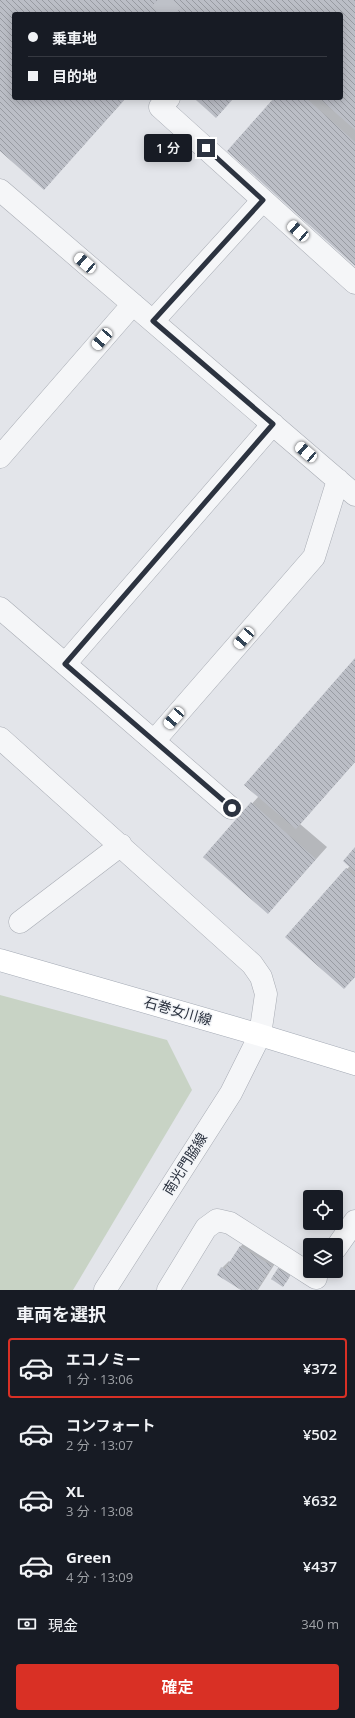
<!DOCTYPE html>
<html lang="ja">
<meta charset="utf-8">
<style>
body{margin:0;font-family:"Open Sans","Noto Sans JP",sans-serif;background:#20242c;color:#f1f3f6;height:100vh;display:flex;flex-direction:column;font-size:15px;white-space:nowrap}
*{box-sizing:border-box;margin:0}
p{font-size:13px;color:#9ea1a6}
.icon{flex:none;width:22px;height:22px;fill:none;stroke:currentColor;stroke-width:2;stroke-linecap:round;stroke-linejoin:round}
.map{position:relative;height:1290px;overflow:hidden}
.panel{display:flex;flex-direction:column;background:#171b24;flex:1}
.panel>*{flex:none}
.top-card{position:absolute;left:12px;top:12px;width:331px;height:88px;border-radius:4px;box-shadow:0 2px 10px #0003;display:grid;align-content:center;height:88px;padding:0 16px;background:#171b24}
.controls{position:absolute;left:303px;top:1190px;display:grid;gap:8px}
.controls a{display:grid;place-items:center;width:40px;height:40px;border-radius:4px;background:#171b24;box-shadow:0 2px 10px #0003;font-size:20px}
.end{position:absolute;width:18px;height:18px;margin:-9px;border:5px solid #2c3340;background:#fff;box-shadow:0 0 0 2px #fff}
.from{border-radius:50%}
.bubble{position:absolute;height:28px;border-radius:4px;background:#171b24;box-shadow:0 2px 10px #0003;font-size:13px;font-weight:600;line-height:28px;text-align:center}
.car{position:absolute;width:12px;height:24px;margin:-12px -6px;border-radius:5px;box-shadow:0 0 3px 1px #0007;background:linear-gradient(#fff 24%,#345 0 40%,#fff 0 76%,#345 0 86%,#fff 0)}
.top-card b{display:flex;align-items:center;gap:14px;height:38px;font-size:15px}
.top-card b+b{border-top:1px solid #363941}
.top-card i{width:10px;height:10px;background:#f1f3f6}
ul{padding:0;list-style:none}
li{display:flex;align-items:center;gap:12px;height:60px;margin:0 8px 6px;padding:0 8px;border:2px solid transparent;border-radius:4px}
li div{flex:1}
li b{display:block;font-size:15px}
li em{font-style:normal;font-weight:600}
li.on{border-color:#d93025}
li>.icon{width:36px;height:36px;stroke-width:1.5}
h2{padding:0 16px;font-size:18px;line-height:48px}
.pay{display:flex;align-items:center;gap:10px;height:44px;padding:0 16px;font-size:15px}
.pay p{margin-inline-start:auto}
.action{display:flex;gap:8px;margin-top:auto;padding:8px 16px}
.action a{flex:1;height:46px;border-radius:4px;background:#d93025;color:#fff;font-size:16px;font-weight:600;line-height:46px;text-align:center}
.map>svg:first-child{display:block}
</style>
<div class="map">
<svg width="355" height="1290" viewBox="0 0 355 1290">
<defs>
<pattern id="building-back-hatch" width="6" height="6" patternUnits="userSpaceOnUse"><rect width="6" height="6" fill="#bbbec6"/><path d="M-1 5l2 2M0 0l6 6M5-1l2 2" fill="none" stroke="#989ba2"/></pattern>
</defs>
<rect width="100%" height="100%" fill="#e3e5ea"/>
<path fill="#c8d3c5" d="M0,995L167,1040L192,1090L73,1290H0Z"/>
<path fill="#0003" d="M0,0H355V264L276,98H341V14H14V98H126L44,189L0,150Z
M355,660V762L300,824L327,847L268,913L204,857L259,796Z
M355,849V977L344,988L347,869L350,866Z
M247,1240L278,1259L258,1290H243L222,1268L229,1261L230,1262L241,1246Z
M282,1266L292,1272L286,1283L279,1269Z"/>
<path fill="url(#building-back-hatch)" d="M0,0H355V130L319,98H341V14H14V98H126L44,190L0,151Z
M194,98H234L216,118Z
M274,98H306L355,142V266L227,151Z
M355,658V762L296,829L244,785Z
M251,802L316,859L268,914L203,857Z
M355,847V872L343,861Z
M346,868L355,876V977L344,989L285,937Z
M240,1246L272,1266L257,1290H241L217,1275L221,1267L225,1269Z
M278,1268L290,1276L283,1287L271,1279Z"/>
<g fill="none" stroke-linecap="round" stroke-linejoin="round">
<path stroke="#bec1c8" stroke-width="22" stroke-dasharray="22 11" stroke-linecap="butt" d="M160,14L173,0"/>
<g stroke="#a8acb4" stroke-width="23">
<path id="minor" d="M169,98L160,107L355,283
M0,190L355,495
M153,321L263,200
M0,457L133,304
M0,608L65,664L273,424
M65,664L231,808
M0,738L252,964L261,977L266,994L260,1035L231,1093L105,1290
M154,741L314,557L338,480
M20,922L121,845
M336,1248L355,1221
M168,1290L206,1228L217,1220L230,1223L316,1278"/>
</g>
<g stroke="#a3a9b4" stroke-width="23">
<path id="major" d="M0,960L260,1035L355,1064"/>
</g>
<use href="#minor" stroke="#f5f6f8" stroke-width="22"/>
<use href="#major" stroke="#fff" stroke-width="22"/>
</g>
<g fill="none" stroke-linecap="round" stroke-linejoin="round">
<path stroke="#2c3340" stroke-width="5" d="M206,148L263,200L153,321L273,424L65,664L232,808"/>
</g>
<g text-anchor="middle" stroke-width="3" stroke-linejoin="round" paint-order="stroke">
<g font-size="14" fill="#2c3340" stroke="#f2f4f7">
<text transform="translate(178 1011) rotate(16)" y="5">石巻女川線</text>
<text transform="translate(185 1164) rotate(-58)" y="5">南光門脇線</text>
</g>
</g>
</svg>
<div class="controls">
<a><svg class="icon" aria-label="locate" viewBox="0 0 24 24"><circle cx="12" cy="12" r="6"/><path d="M12 2v4M12 18v4M2 12h4M18 12h4"/></svg></a>
<a><svg class="icon" aria-label="layers" viewBox="0 0 24 24"><path d="M12 4l9 5-9 5-9-5zM3 14l9 5 9-5"/></svg></a>
</div>
<i class="end from" style="left:232px;top:808px"></i>
<i class="end" style="left:206px;top:148px"></i>
<div class="bubble" style="left:144px;top:134px;width:48px">1 分</div>
<i class="car" style="left:298px;top:231px;rotate:312deg"></i>
<i class="car" style="left:85px;top:263px;rotate:311deg"></i>
<i class="car" style="left:102px;top:339px;rotate:221deg"></i>
<i class="car" style="left:306px;top:452px;rotate:311deg"></i>
<i class="car" style="left:244px;top:638px;rotate:221deg"></i>
<i class="car" style="left:174px;top:718px;rotate:221deg"></i>
<div class="top-card">
<b><i class="from"></i>乗車地</b>
<b><i></i>目的地</b>
</div>
</div>
<section class="panel">
<h2>車両を選択</h2>
<ul>
<li class="on"><svg class="icon" aria-label="car" viewBox="0 0 24 24"><path d="M5 17H2v-5l4-1 3-4h7l3 4 3 1v5h-3M9 17h6M6 11h13"/><circle cx="7" cy="17" r="2"/><circle cx="17" cy="17" r="2"/></svg><div><b>エコノミー</b><p>1 分 · 13:06</p></div><em>¥372</em></li>
<li><svg class="icon" aria-label="car" viewBox="0 0 24 24"><path d="M5 17H2v-5l4-1 3-4h7l3 4 3 1v5h-3M9 17h6M6 11h13"/><circle cx="7" cy="17" r="2"/><circle cx="17" cy="17" r="2"/></svg><div><b>コンフォート</b><p>2 分 · 13:07</p></div><em>¥502</em></li>
<li><svg class="icon" aria-label="car" viewBox="0 0 24 24"><path d="M5 17H2v-5l4-1 3-4h7l3 4 3 1v5h-3M9 17h6M6 11h13"/><circle cx="7" cy="17" r="2"/><circle cx="17" cy="17" r="2"/></svg><div><b>XL</b><p>3 分 · 13:08</p></div><em>¥632</em></li>
<li><svg class="icon" aria-label="car" viewBox="0 0 24 24"><path d="M5 17H2v-5l4-1 3-4h7l3 4 3 1v5h-3M9 17h6M6 11h13"/><circle cx="7" cy="17" r="2"/><circle cx="17" cy="17" r="2"/></svg><div><b>Green</b><p>4 分 · 13:09</p></div><em>¥437</em></li>
</ul>
<div class="pay"><svg class="icon" aria-label="cash" viewBox="0 0 24 24"><path d="M3 7h18v10H3z"/><circle cx="12" cy="12" r="2"/></svg>現金<p>340 m</p></div>
<div class="action"><a>確定</a></div>
</section>
